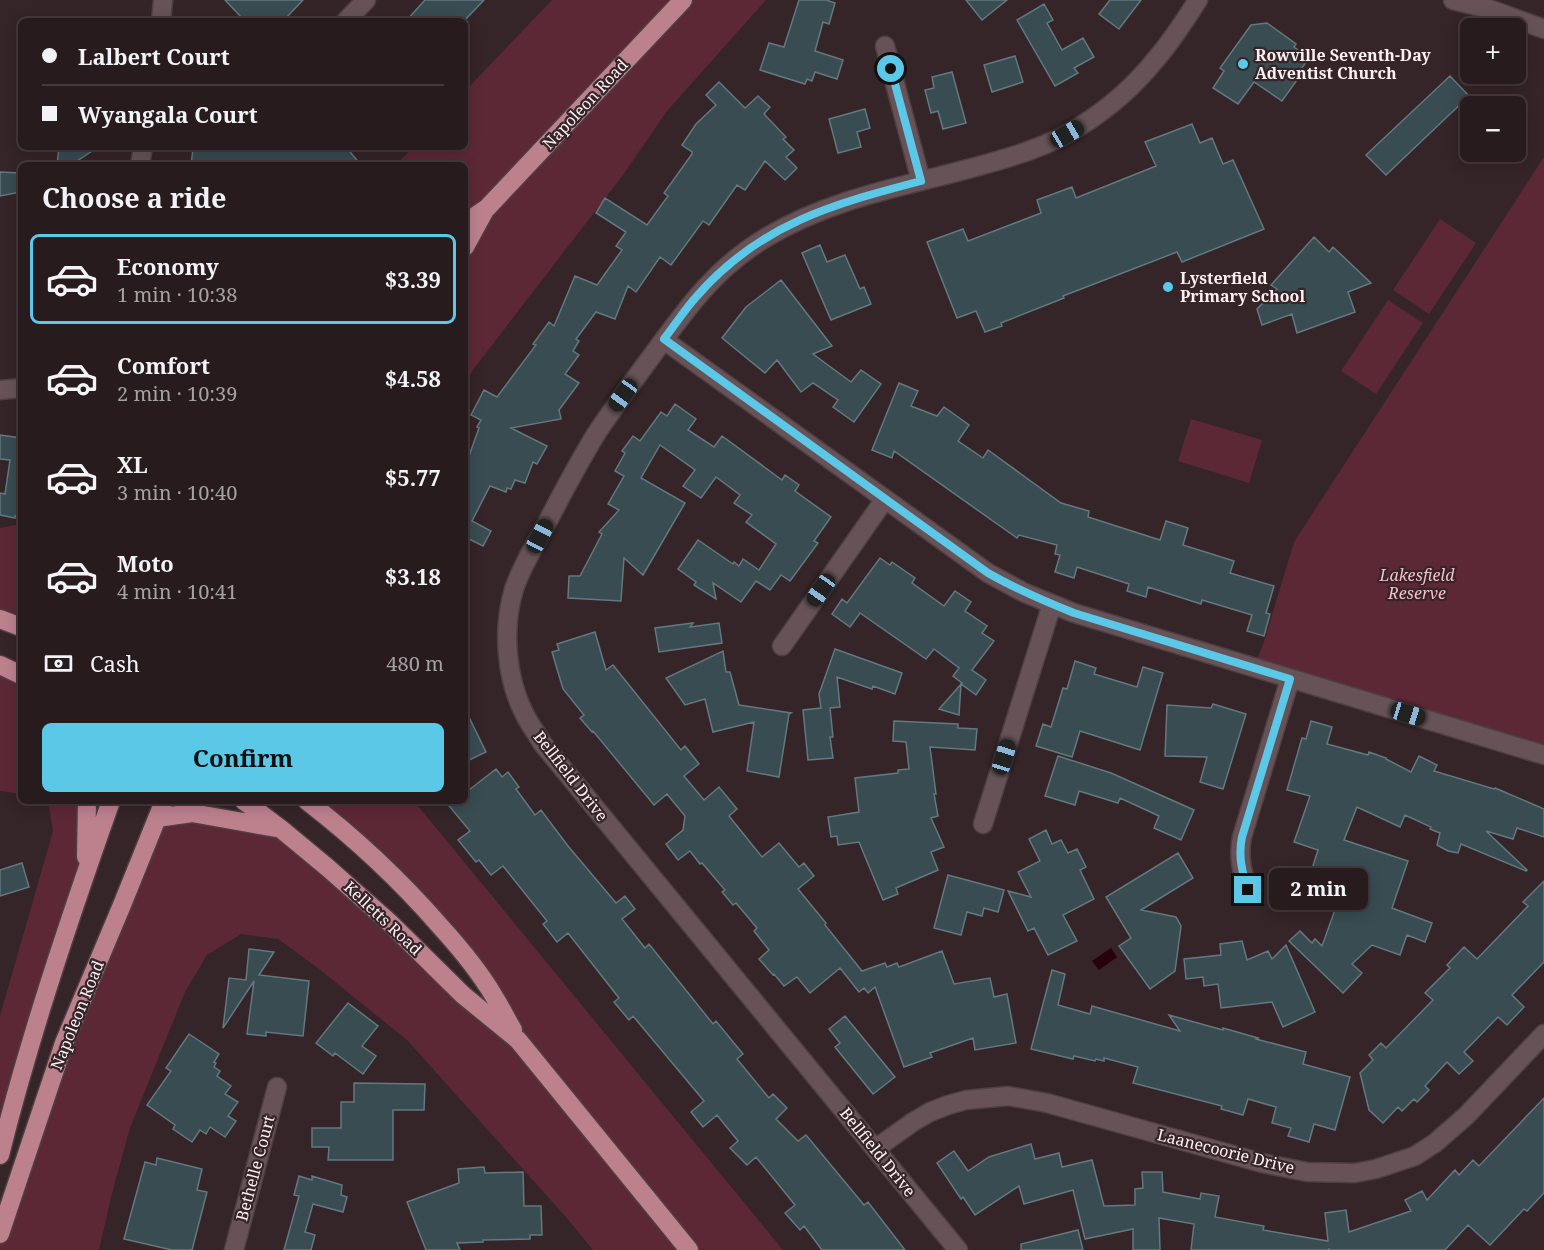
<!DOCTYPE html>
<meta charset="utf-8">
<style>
body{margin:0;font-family:"Noto Serif",serif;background:#34282b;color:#f1f3f6;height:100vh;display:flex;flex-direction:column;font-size:22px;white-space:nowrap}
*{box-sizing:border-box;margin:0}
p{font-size:20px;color:#a5a1a4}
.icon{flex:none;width:33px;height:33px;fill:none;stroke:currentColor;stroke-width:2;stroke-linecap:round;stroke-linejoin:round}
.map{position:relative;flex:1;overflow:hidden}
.sheet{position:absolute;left:18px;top:162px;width:450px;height:642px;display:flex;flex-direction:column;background:#281b1e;border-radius:9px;box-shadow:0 3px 15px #0003,0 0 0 2px #44393c}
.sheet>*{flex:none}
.hud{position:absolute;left:18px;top:18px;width:450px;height:132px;border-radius:9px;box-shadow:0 3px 15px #0003,0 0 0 2px #44393c;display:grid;align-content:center;height:132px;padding:0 24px;background:#281b1e}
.controls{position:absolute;left:1460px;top:18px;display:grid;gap:12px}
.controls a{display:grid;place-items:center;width:66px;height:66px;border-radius:9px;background:#281b1e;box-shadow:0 3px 15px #0003,0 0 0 2px #44393c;font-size:30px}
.end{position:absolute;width:27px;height:27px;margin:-14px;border:8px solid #5bc8e7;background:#111;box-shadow:0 0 0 3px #111}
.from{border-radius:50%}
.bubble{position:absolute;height:42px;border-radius:9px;background:#281b1e;box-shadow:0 3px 15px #0003,0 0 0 2px #44393c;font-size:20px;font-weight:700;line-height:42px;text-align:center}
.car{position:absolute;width:18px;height:36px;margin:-18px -9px;border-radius:8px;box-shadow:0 0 4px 2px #0007;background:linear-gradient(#222 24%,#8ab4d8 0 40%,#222 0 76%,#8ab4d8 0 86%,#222 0)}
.hud b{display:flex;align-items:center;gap:21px;height:57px;font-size:22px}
.hud b+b{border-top:2px solid #44393c}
.hud i{width:15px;height:15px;background:#f1f3f6}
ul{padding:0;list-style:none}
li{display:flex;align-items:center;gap:18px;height:90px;margin:0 12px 9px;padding:0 12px;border:3px solid transparent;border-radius:9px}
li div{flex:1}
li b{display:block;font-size:22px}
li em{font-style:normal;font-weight:700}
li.current{border-color:#5bc8e7}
li>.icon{width:54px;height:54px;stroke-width:1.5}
h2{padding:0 24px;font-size:27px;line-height:72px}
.pay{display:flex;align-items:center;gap:15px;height:66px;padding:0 24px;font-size:22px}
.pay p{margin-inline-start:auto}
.button{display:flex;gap:12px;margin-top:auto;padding:12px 24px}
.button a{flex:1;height:69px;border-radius:9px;background:#5bc8e7;color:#111;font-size:24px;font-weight:700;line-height:69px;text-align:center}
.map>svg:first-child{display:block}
</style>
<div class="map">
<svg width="1544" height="1250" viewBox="0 0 1544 1250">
<rect width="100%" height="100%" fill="#352428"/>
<path fill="#5d2836" d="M552,0H766L667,111L623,175L472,371L465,384V165H396L413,147H465V91Z
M1544,157V755L1254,667L1264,642L1294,542Z
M1440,219L1476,243L1429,314L1393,290Z
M1388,300L1423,323L1376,394L1341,371Z
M1191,419L1262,440L1249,483L1178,461Z
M21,524V627L0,619V528Z
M0,665L21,675V794L0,791Z
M48,801H87L85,874L0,1155V1016L53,831Z
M307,801H414L783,1250H593L566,1217L407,1040L314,965L278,939L241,934L207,955L185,992L130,1128L112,1193L99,1250H0V1234L157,818L281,829L516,1038L460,948Z"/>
<path fill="#27010d" d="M1111,948L1117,957L1099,970L1092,961Z"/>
<path fill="#384c52" stroke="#63787f" stroke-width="1.5" d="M225,0H303L283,21H245Z
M425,0H484L464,21H406Z
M799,0H826L835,3L829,24L823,22L815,51L843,60L837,79L815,72L812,81L807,79L805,84L760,70L769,43L784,47Z
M966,0H1007L982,20Z
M1110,0H1141L1119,29L1099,14Z
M1044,4L1053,20L1047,23L1062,50L1083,38L1094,57L1074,68L1078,73L1055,86L1017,20Z
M1267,23L1296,44L1294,47L1309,58L1299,72L1302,73L1282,101L1254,82L1238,104L1213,88L1224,71L1220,68L1251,25Z
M1015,56L1023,82L992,92L984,65Z
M952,72L966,123L943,129L938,111L931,113L925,90L934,88L932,77Z
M1450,76L1469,96L1386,175L1366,155Z
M719,82L745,108L758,96L770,107L764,114L786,137L783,139L794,150L786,157L797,168L785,180L765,161L745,190L737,185L709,225L703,221L671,265L660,257L636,292L628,286L615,319L596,312L576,339L579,341L573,351L579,355L565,374L579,383L559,410L561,419L511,428L547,446L537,464L533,462L525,483L515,480L511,489L507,488L506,492L490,486L472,521L491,531L483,546L465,537V467L479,428L477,427L481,420L471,415L484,390L497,397L536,345L533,344L549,322L554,326L575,276L597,285L622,250L616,246L626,232L596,213L605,198L647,225L668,196L664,193L692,154V152L682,145L696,124L716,105L706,95Z
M865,109L870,128L857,132L861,147L838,153L829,119Z
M1192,124L1200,143L1212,138L1223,164L1233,160L1264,229L1182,262L1177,252L1063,296L1064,298L1001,323L1002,326L985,332L976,311L957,318L927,242L963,229L968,241L1041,213L1037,200L1072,187L1076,198L1156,166L1145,142Z
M59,147H98L71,165H57Z
M208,147H346L361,165H191L193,149L208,150Z
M0,172L21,173V192L0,196Z
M1314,237L1329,252L1333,247L1371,283L1348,292L1355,312L1297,333L1292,314L1262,325L1257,309L1277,289L1271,285Z
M820,245L827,262L845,255L860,289L864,287L871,304L831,320L802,253Z
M781,280L832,346L813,354L851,382L861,370L881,384L854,422L833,407L838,400L813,383L801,392L777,360L765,373L722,338L746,307Z
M899,383L918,391L911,406L937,416L944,407L969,425L958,441L983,458L988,450L1061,503L1089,511L1088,517L1160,540L1166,521L1188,528L1183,545L1234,561L1230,573L1274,586L1266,613L1270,614L1264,636L1247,631L1252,615L1202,600L1201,604L1148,587L1146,597L1127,591L1129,584L1077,567L1074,578L1055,572L1060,555L1055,554L1057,545L1019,535L1017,538L894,451L892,458L872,450Z
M675,404L696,419L688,430L714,447L722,436L782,480L785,475L799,485L795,491L831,517L814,541L818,543L790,581L781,575L770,590L756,581L741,602L713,583L716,599L694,585L696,582L678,569L698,540L733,564L734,562L739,566L743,559L759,570L776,544L746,522L752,515L734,503L740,495L716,477L701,498L683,486L695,470L660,445L641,478L685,503L643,575L624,558L621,601L568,598L569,576H580L602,534L599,532L619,510L608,504L624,476L615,471L625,453L622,451L633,436L640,441L661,412L667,416Z
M0,435L21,438V517L15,516V518L0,515V493L5,494L10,460L0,459Z
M880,558L890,565L892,562L915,578L912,583L944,606L955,591L971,602L965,611L987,626L982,633L994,641L972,670L986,680L976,695L961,684L959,715L939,709L962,683L953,676L959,668L934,649L926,659L860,613L850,627L832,614L842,599L847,603Z
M693,623L690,627L719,623L722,643L659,652L655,628Z
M595,632L606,670L613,665L681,750L685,746L699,764L684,776L704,800L719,787L737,809L729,816L762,857L779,843L799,867L804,863L814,876L798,889L826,923L825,925L862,971L885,963L887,967L897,963L899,967L942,951L954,984L990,978L994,997L1007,994L1016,1043L975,1050L973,1038L930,1053L932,1057L904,1067L875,987L868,993L864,988L859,992L840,968L810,993L797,977L784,986L774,974L773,975L759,959L769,950L754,931L757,928L736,903L733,905L722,892L725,890L702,863L700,864L690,851L678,860L666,844L683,830L685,816L667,794L654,805L593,731L592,732L580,718L584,715L563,689L552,652L559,650L557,644Z
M835,649L902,673L895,694L873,686L872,689L837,677L840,707L830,708L833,737H830L833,758L808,760L803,710L821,708L819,694Z
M723,651L726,672H730L739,705L791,713L789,714L779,777L747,771L754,722L713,732L705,699L685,705L666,678Z
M1075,661L1096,668L1094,674L1137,687L1143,667L1163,673L1140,750L1080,731L1072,757L1036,746L1043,724L1051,727L1063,688L1067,689Z
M1213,704L1246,714L1223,789L1200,782L1207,757L1165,756L1167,705L1211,708Z
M465,709L486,752L465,762Z
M894,721L958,724V728L977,729L975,750L930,747L936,794H934L938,816L931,818L944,847L931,852L938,870L896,888L898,894L883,900L859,842L838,845L837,836L831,837L828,817L859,812L855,778L898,773V770L909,769L906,742L893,741Z
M1311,721L1332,727L1327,744L1368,755L1369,752L1386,758V759L1411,772L1419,756L1437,765L1434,771L1494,789L1495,788L1544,809V837L1517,828L1513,839L1486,831L1527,870L1526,871L1461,844L1458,853L1448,851L1437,845L1440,833L1430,829L1431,827L1405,815L1400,827L1357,807L1344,840L1408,861L1392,908L1432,923L1425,942L1407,935L1400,955L1372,945L1352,964L1362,973L1343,993L1289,941L1300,931L1312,943L1315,939L1322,946L1336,907L1312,898L1320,875L1311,872L1318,850L1294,842L1310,796L1287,790L1302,738L1306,739Z
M1058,756L1111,773L1194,810L1181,840L1154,828L1159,816L1120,798L1118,803L1079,791L1075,805L1045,796Z
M496,769L502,777L508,772L519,787L516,789L535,815L541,810L568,846L616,903L625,896L635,909L622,919L645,948L649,944L713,1024L716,1021L743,1054L737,1059L769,1098L773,1094L787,1108L776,1119L798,1141L806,1135L864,1205L868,1202L905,1250H822L804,1226L800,1230L785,1213L795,1205L756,1157L747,1165L730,1148L738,1141L717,1115L703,1127L691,1112L704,1101L633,1016L629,1020L614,1002L619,998L568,933L557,942L543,924L547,921L503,866L491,875L479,860L476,862L458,840L470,831L445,801H465V793Z
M1046,830L1052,844L1061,840L1068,853L1077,849L1086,867L1080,870L1094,899L1063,915L1077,941L1048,955L1034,928L1028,931L1008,891L1031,897L1018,872L1040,861L1029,839Z
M1178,853L1193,878L1141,910L1176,917L1181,926L1175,971L1150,989L1119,946L1131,938L1106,897Z
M22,863L29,887L0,896V870Z
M948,875L1004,890L998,912L984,908L982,916L967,912L961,935L934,928Z
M1544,881V962L1512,995L1524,1007L1507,1025L1498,1017L1464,1052L1473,1061L1459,1074L1447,1062L1425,1086L1429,1090L1417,1102L1414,1099L1402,1111L1398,1107L1383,1123L1369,1110L1360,1073L1373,1060L1369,1055L1381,1043L1386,1048L1433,1000L1425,993L1450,968L1447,965L1464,947L1477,959L1528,906L1523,902Z
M1242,941L1247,960L1268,951L1272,959L1286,945L1315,1012L1283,1027L1272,1002L1221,1008L1218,984L1204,986L1203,977L1186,979L1184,959L1221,955L1220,944Z
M249,949L274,952L259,975L309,981L303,1036L266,1032V1036L247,1034L254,981L223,1028L229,978L246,980Z
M1052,970L1065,974L1058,1005L1090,1014L1092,1006L1180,1031L1169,1015L1223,1030V1028L1258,1038L1256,1039L1306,1052L1303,1064L1350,1077L1335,1130L1314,1124L1309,1142L1288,1136L1291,1128L1272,1123L1276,1107L1248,1099L1243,1115L1221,1109L1222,1106L1133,1083L1138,1067L1104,1058V1061L1096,1059L1095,1061L1074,1056L1073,1059L1031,1049Z
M348,1003L378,1026L362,1046L376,1056L363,1074L335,1053L333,1056L316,1043Z
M845,1016L895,1077L873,1094L835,1047L840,1043L829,1029Z
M189,1034L219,1054L214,1062L216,1063L214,1067L220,1071L217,1076L231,1086L225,1094L238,1102L228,1116L236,1121L225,1137L210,1127L206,1134L200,1130L192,1142L173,1129L175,1125L147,1105L171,1071L166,1068Z
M354,1083L425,1084L424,1110H393V1160H328L329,1147H312V1128H341V1102H354Z
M1544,1098V1193L1527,1211L1524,1209L1490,1245L1468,1225L1445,1250H1329V1248V1250H1191L1194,1224L1159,1218L1160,1250H1133V1229L1085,1239L1073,1190L1024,1204L1019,1186L975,1215L963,1197L961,1199L937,1163L954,1151L968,1171L989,1157L1031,1144L1035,1159L1059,1153L1062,1167L1092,1160L1104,1206L1135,1205V1189L1143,1188L1142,1172H1162L1163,1192L1200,1199L1201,1193L1219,1196L1215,1217L1264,1226L1263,1230L1328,1241L1325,1213L1346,1210L1349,1232L1411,1211L1405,1200L1422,1191L1427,1200L1455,1170L1459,1175L1473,1160L1479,1166Z
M157,1158L202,1169L197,1190L207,1192L192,1250H172L124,1239L145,1162L156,1165Z
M484,1167L485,1173L523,1172L524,1206H541L542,1235H530V1239L483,1240V1242L457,1243L460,1250H426L407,1202L459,1183L458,1169Z
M299,1176L312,1180V1176L342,1185L341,1195L347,1197L343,1212L313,1204L305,1232L315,1235L311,1250H284L299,1196L294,1195Z
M1078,1230L1083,1250H1021V1244Z"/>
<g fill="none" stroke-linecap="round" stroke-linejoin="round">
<g stroke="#4d3f42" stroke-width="21">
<path id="minor" d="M1453,0L1489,9L1544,29
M161,21L163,0
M346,21L366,0
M885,46L921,181
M140,165L143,147
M664,340L988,573L1025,593L1074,613L1544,755
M0,390L21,388
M782,646L885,499
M983,824L1052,604
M1248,890C1242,872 1238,856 1242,837L1290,679
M875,1149L913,1122L930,1112L948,1105L966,1100L1008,1096L1047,1103L1262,1163L1307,1172L1355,1173L1376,1169L1415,1156L1435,1143L1466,1116L1544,1034
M234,1250L277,1087
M958,1250L542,743C537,734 530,725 525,715C506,679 502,629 514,589C522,565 537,542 549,519C564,490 579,462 596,434C614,407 634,380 654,353C688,307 716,267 767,237C828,200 900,187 968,169C1008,158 1047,148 1082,125C1109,108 1136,84 1156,59C1172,41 1185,20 1198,0"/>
</g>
<g stroke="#4d3f42" stroke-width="21">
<path id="major" d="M465,223L487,208L683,0
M465,247L484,212
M0,619L21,627
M0,665L21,675
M244,801L281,829L328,868L389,922L463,995L518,1040L689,1250
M307,801C355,838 400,880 440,926C460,948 480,972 495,998C502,1009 507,1020 513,1030
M157,818L192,813L276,828
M86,857L87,801
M0,1155C30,1035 70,917 111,801
M0,1234L64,1043L122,905L164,801"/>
</g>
<use href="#minor" stroke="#675357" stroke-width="18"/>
<use href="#major" stroke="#bd818e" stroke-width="18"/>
</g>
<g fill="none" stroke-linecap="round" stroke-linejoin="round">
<path stroke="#5bc8e7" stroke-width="8" d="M891,69L921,181C833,204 760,224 697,296C685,309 675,325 664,339L988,573C1016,589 1044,601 1074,613L1290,679L1242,837C1238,856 1242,872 1248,890"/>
</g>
<g fill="#5bc8e7" stroke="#352428" stroke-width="2">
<circle cx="1243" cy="64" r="6"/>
<circle cx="1168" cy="287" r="6"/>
</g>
<g text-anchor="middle" stroke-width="4.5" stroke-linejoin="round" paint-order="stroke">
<g font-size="16" font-weight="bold" fill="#fcf0f2" stroke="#352428" text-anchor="start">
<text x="1255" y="61">Rowville Seventh-Day<tspan x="1255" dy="18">Adventist Church</tspan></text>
<text x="1180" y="284">Lysterfield<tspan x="1180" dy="18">Primary School</tspan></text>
</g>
<g font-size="16" fill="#fcf0f2" stroke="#352428">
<text transform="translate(585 104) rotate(-47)" y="6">Napoleon Road</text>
<text transform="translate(571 776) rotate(52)" y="6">Bellfield Drive</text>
<text transform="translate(383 918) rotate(43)" y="6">Kelletts Road</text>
<text transform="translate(77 1015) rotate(-68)" y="6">Napoleon Road</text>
<text transform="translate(1226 1151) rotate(14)" y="6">Laanecoorie Drive</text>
<text transform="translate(878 1152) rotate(51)" y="6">Bellfield Drive</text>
<text transform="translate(255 1168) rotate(-75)" y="6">Bethelle Court</text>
</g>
<g font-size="16" font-style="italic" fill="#f9bfca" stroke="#352428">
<text x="1417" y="581">Lakesfield<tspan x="1417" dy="18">Reserve</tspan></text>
</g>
</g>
</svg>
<div class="controls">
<a>+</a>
<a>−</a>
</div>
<i class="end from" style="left:891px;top:69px"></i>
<i class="end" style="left:1248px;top:890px"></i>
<div class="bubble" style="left:1269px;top:868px;width:99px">2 min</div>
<i class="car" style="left:1067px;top:134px;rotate:60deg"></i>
<i class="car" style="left:623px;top:395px;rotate:216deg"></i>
<i class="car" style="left:540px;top:536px;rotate:28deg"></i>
<i class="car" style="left:821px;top:590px;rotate:215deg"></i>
<i class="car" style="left:1408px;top:714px;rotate:107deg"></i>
<i class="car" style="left:1004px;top:757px;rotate:17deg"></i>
<div class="hud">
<b><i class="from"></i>Lalbert Court</b>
<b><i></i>Wyangala Court</b>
</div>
<section class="sheet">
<h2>Choose a ride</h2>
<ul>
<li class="current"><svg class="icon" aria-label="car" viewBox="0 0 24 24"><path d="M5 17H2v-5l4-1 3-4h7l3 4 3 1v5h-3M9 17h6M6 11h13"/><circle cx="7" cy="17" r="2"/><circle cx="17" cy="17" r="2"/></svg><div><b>Economy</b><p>1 min · 10:38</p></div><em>$3.39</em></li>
<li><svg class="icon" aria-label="car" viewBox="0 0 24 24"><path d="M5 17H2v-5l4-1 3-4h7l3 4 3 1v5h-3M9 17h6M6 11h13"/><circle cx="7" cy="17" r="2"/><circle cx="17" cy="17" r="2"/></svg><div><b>Comfort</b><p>2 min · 10:39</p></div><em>$4.58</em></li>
<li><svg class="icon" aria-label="car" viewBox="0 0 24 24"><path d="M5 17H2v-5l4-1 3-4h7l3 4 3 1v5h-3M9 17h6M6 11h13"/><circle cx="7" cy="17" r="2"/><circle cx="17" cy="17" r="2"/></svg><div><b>XL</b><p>3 min · 10:40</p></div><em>$5.77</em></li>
<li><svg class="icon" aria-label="car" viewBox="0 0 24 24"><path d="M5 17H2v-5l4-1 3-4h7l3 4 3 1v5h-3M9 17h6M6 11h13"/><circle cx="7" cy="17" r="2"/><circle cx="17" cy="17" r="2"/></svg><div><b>Moto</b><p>4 min · 10:41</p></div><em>$3.18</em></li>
</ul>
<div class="pay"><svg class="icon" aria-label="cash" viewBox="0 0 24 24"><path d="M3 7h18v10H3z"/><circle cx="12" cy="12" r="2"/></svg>Cash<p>480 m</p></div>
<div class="button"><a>Confirm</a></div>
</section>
</div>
